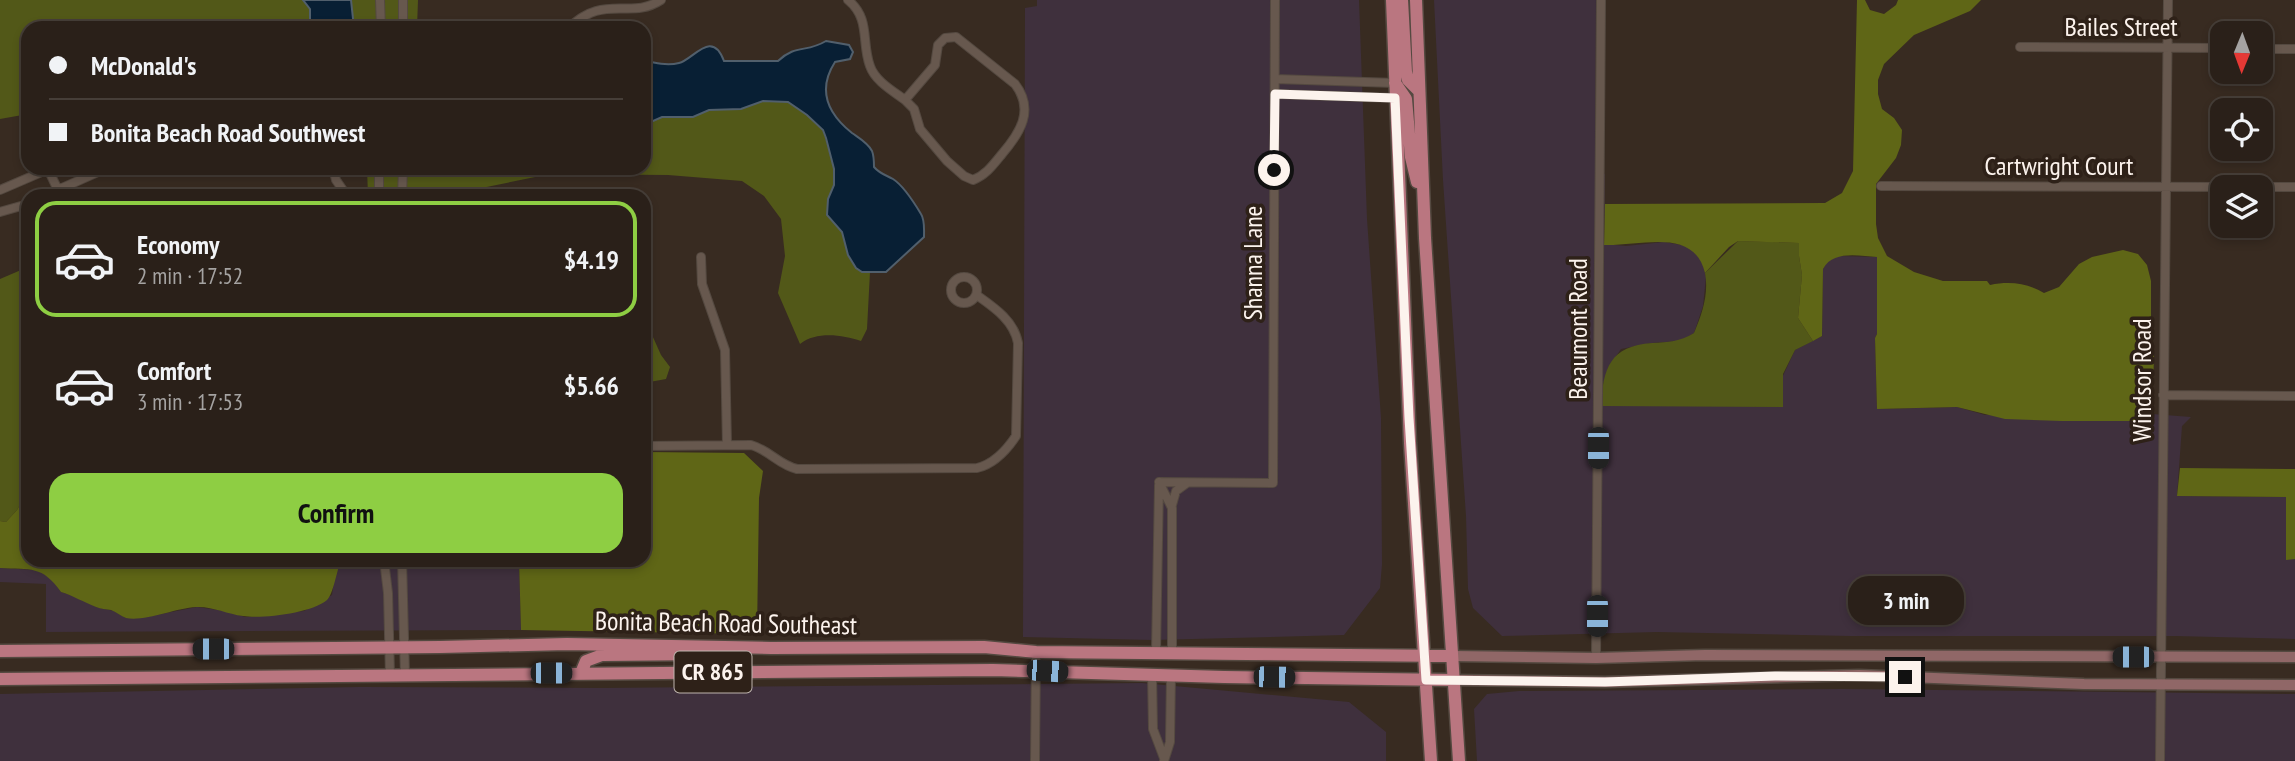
<!DOCTYPE html>
<meta charset="utf-8">
<style>
body{margin:0;font-family:"PT Sans Narrow",sans-serif;background:#322822;color:#f1f3f6;height:100vh;display:flex;flex-direction:column;font-size:26px;white-space:nowrap}
*{box-sizing:border-box;margin:0}
p{font-size:23px;color:#a5a3a2}
.icon{flex:none;width:38px;height:38px;fill:none;stroke:currentColor;stroke-width:2;stroke-linecap:round;stroke-linejoin:round}
.map{position:relative;flex:1;overflow:hidden}
.details{position:absolute;left:21px;top:189px;width:630px;height:378px;display:flex;flex-direction:column;background:#2a2019;border-radius:21px;box-shadow:0 4px 10px #0003,0 0 0 2px #463e38}
.details>*{flex:none}
.guide{position:absolute;left:21px;top:21px;width:630px;height:154px;border-radius:21px;box-shadow:0 4px 10px #0003,0 0 0 2px #463e38;display:grid;align-content:center;height:154px;padding:0 28px;background:#2a2019}
.needle{width:46px;rotate:181deg}
.tools{position:absolute;left:2210px;top:21px;display:grid;gap:14px}
.tools a{display:grid;place-items:center;width:63px;height:63px;border-radius:14px;background:#2a2019;box-shadow:0 4px 10px #0003,0 0 0 2px #463e38;font-size:35px}
.end{position:absolute;width:32px;height:32px;margin:-16px;border:9px solid #fcf3ed;background:#111;box-shadow:0 0 0 4px #111}
.from{border-radius:50%}
.bubble{position:absolute;height:49px;border-radius:21px;background:#2a2019;box-shadow:0 4px 10px #0003,0 0 0 2px #463e38;font-size:23px;font-weight:700;line-height:49px;text-align:center}
.car{position:absolute;width:21px;height:42px;margin:-21px -10px;border-radius:9px;box-shadow:0 0 5px 2px #0007;background:linear-gradient(#222 24%,#8ab4d8 0 40%,#222 0 76%,#8ab4d8 0 86%,#222 0)}
.guide b{display:flex;align-items:center;gap:24px;height:66px;font-size:26px}
.guide b+b{border-top:2px solid #463e38}
.guide i{width:18px;height:18px;background:#f1f3f6}
ul{padding:12px 0 0;list-style:none}
li{display:flex;align-items:center;gap:21px;height:116px;margin:0 14px 10px;padding:0 14px;border:4px solid transparent;border-radius:21px}
li div{flex:1}
li b{display:block;font-size:26px}
li em{font-style:normal;font-weight:700}
li.current{border-color:#8ece43}
li>.icon{width:63px;height:63px;stroke-width:1.5}
.button{display:flex;gap:14px;margin-top:auto;padding:14px 28px}
.button a{flex:1;height:80px;border-radius:21px;background:#8ece43;color:#111;font-size:28px;font-weight:700;line-height:80px;text-align:center}
.map>svg:first-child{display:block}
</style>
<div class="map">
<svg width="2295" height="761" viewBox="0 0 2295 761">
<rect width="100%" height="100%" fill="#382b21"/>
<path fill="#3f303d" d="M1037,0H1359L1367,219L1381,418L1382,564L1380,588L1344,635L1153,640L1023,637L1025,8L1037,6Z
M1434,0H1596L1595,172L1605,174L1604,244L1626,246L1664,242L1682,245L1695,250L1703,262L1706,277L1703,306L1694,333L1681,341L1652,343L1621,349L1608,368L1602,389L1769,406L1795,350L1822,336L1823,269L1827,261L1838,256L1877,257V334L1875,338L1877,409L1957,407L1985,415L2152,414L2191,417L2182,426L2177,496L2286,497V559H2295V639L2175,636H1850L1657,632L1502,636L1473,608L1468,589L1466,516L1443,180Z
M341,560H519L521,630L46,632V584L0,582V568L38,570L51,578L61,592L78,597L96,607L114,611L126,618L151,616L197,607L225,611L245,617L304,611L332,595L335,574Z
M1142,683L1349,702L1386,732V761H0V694L360,687L603,688Z
M1842,689L2295,694V761H1477L1474,709L1487,694L1519,691Z"/>
<path fill="#525818" d="M0,0H303L310,9V28H28V114L0,119Z
M351,0H418L417,28H354Z
M763,101L788,102L807,115L823,130L834,169V185L828,199L827,214L842,232L848,255L862,272H870L867,329L861,341C842,335 817,331 800,344L778,293L785,256L781,219L764,196L742,181L668,175L550,174L467,191L461,196H368L367,168H644V125L662,117H693L709,110L741,109Z
M1738,241L1800,243L1799,256L1802,275L1798,318L1813,341L1795,350L1783,374V407L1601,406C1603,368 1610,346 1652,343C1669,342 1679,342 1694,333C1702,314 1709,294 1705,273Z
M28,267V491L17,510L6,522L0,521V279Z
M644,317L661,355L670,367L666,379L644,383Z"/>
<path fill="#5f6616" d="M1857,0H1865L1870,10L1884,14L1896,5L1898,0H1981L1970,11L1914,35L1884,64L1878,80V94L1882,109L1894,118L1902,130L1901,145L1896,158L1876,184V224L1878,238L1887,256L1914,272L1943,281H1987L1990,285C2010,281 2027,283 2044,293L2059,287L2079,264L2092,257L2123,250L2138,254L2147,265L2151,281V327L2154,357L2152,415L2133,421H2062L2005,419L1957,407L1877,409L1875,338L1877,334V257C1859,256 1833,250 1823,269L1822,336L1813,341L1798,318L1802,275L1799,256V243L1738,241L1729,247L1705,273C1694,227 1642,246 1604,245L1605,204L1825,203L1842,193L1853,171Z
M644,452L744,453L763,471L759,498L757,634L521,630L519,560H644Z
M2180,468L2295,469V559L2286,560V497L2177,496Z
M28,491V560H341C337,570 333,595 327,600C312,613 263,619 243,616C227,614 212,606 196,607C176,608 144,622 126,618C121,616 116,612 111,610C106,609 101,609 96,607C83,602 74,596 61,592C42,565 31,570 0,568V521L6,522L17,510Z"/>
<path fill="#081f34" stroke="#515f6c" stroke-width="2" d="M303,0H351L354,28H310V9Z
M826,41L849,45L853,52L850,59L835,62C817,90 827,113 852,133C859,138 868,143 872,151C874,156 874,162 874,167C880,174 886,175 893,179C904,186 915,204 921,214C925,220 924,230 924,237L886,272H862L856,268L848,255L842,232L827,215L828,199L834,185V169L826,138L823,130L807,115L788,102L763,101L741,109L709,110L693,117H662L644,125V60C655,63 667,66 679,63C693,60 712,28 724,61H778C796,44 806,53 826,41Z"/>
<g fill="none" stroke-linecap="round" stroke-linejoin="round">
<g stroke="#544940" stroke-width="10">
<path id="minor" d="M380,0L381,28
M403,0V28
M848,0C871,19 861,42 870,66C875,81 893,91 905,100
M568,28C577,21 585,14 596,11C620,4 638,15 661,0
M956,37L1015,84C1035,110 1020,133 1002,154C993,165 986,175 973,180L964,176L947,161L920,129L914,109L905,100L935,65L938,45L945,38Z
M2020,47L2222,48
M2261,49H2295
M1275,79L1395,83
M1275,94L1395,98
M333,168L336,180L347,196
M48,169L58,190
M1881,186L2237,187
M2261,187H2295
M0,190L51,168
M44,196L107,168
M379,196V168
M402,196L403,168
M0,212L28,204
M701,257L702,284L725,350L727,445
M951 290a13 13 0 1 1 26 0a13 13 0 1 1-26 0Z
M2163,395L2295,396
M644,446L751,445C769,450 779,465 797,469L977,468C994,464 1006,451 1016,436L1018,343C1014,321 995,308 978,296
M1159,482L1273,483L1275,0
M1159,482L1172,508V653
M1172,505L1176,491L1187,483
M384,560L388,593L390,676
M402,560L405,676
M1156,652L1159,485
M1596,658L1601,0
M1152,674L1153,729L1164,758
M1035,761L1036,652
M1164,761L1170,742L1171,675
M2160,761L2168,0"/>
</g>
<g stroke="#544940" stroke-width="13">
<path id="secondary" d="M1452,656L1596,658L1705,655L2295,657
M1453,680L1605,682L1859,675L2084,684L2295,685"/>
</g>
<g stroke="#544940" stroke-width="15">
<path id="primary" d="M1392,0L1410,443L1431,761
M1402,0L1406,72L1408,80L1419,91
M1416,0L1425,238L1459,761
M1395,83L1406,99L1411,157L1417,182
M0,651L440,647L567,644L771,648L984,647L1036,652L1452,656
M581,673L586,661L602,655L706,654
M0,679L993,670L1224,677L1453,680"/>
</g>
<use href="#minor" stroke="#67584e" stroke-width="8"/>
<use href="#secondary" stroke="#906767" stroke-width="10"/>
<use href="#primary" stroke="#ba7680" stroke-width="12"/>
</g>
<g fill="none" stroke-linecap="round" stroke-linejoin="round">
<path stroke="#fcf3ed" stroke-width="9" d="M1274,170L1275,94L1395,98L1409,418L1426,680L1605,682L1775,676L1905,677"/>
</g>
<g text-anchor="middle" stroke-width="7" stroke-linejoin="round" paint-order="stroke">
<rect fill="#2e2118" stroke="#beb4ad" stroke-width="2" x="674.5" y="651.5" width="77" height="41" rx="5"/>
<g font-size="24" font-weight="bold" fill="#fcf3ed">
<text x="713" y="680">CR 865</text>
</g>
<g font-size="26" fill="#fcf3ed" stroke="#2e2118">
<text x="2121" y="36">Bailes Street</text>
<text x="2059" y="175">Cartwright Court</text>
<text transform="translate(1253 263) rotate(-90)" y="9">Shanna Lane</text>
<text transform="translate(1578 329) rotate(-90)" y="9">Beaumont Road</text>
<text transform="translate(2142 380) rotate(-90)" y="9">Windsor Road</text>
<text transform="translate(726 623) rotate(1)" y="9">Bonita Beach Road Southeast</text>
</g>
</g>
</svg>
<div class="tools">
<a><svg class="needle" viewBox="-14 -14 28 28"><path d="M0-13l5 13h-10z" fill="#e53935"/><path d="M0 13l5-13h-10z" fill="#a5a3a2"/></svg></a>
<a><svg class="icon" aria-label="locate" viewBox="0 0 24 24"><circle cx="12" cy="12" r="6"/><path d="M12 2v4M12 18v4M2 12h4M18 12h4"/></svg></a>
<a><svg class="icon" aria-label="layers" viewBox="0 0 24 24"><path d="M12 4l9 5-9 5-9-5zM3 14l9 5 9-5"/></svg></a>
</div>
<i class="end from" style="left:1274px;top:170px"></i>
<i class="end" style="left:1905px;top:677px"></i>
<div class="bubble" style="left:1848px;top:576px;width:116px">3 min</div>
<i class="car" style="left:1598px;top:448px;rotate:180deg"></i>
<i class="car" style="left:1597px;top:616px;rotate:180deg"></i>
<i class="car" style="left:213px;top:649px;rotate:270deg"></i>
<i class="car" style="left:2133px;top:657px;rotate:270deg"></i>
<i class="car" style="left:1047px;top:671px;rotate:94deg"></i>
<i class="car" style="left:551px;top:673px;rotate:90deg"></i>
<i class="car" style="left:1274px;top:677px;rotate:91deg"></i>
<div class="guide">
<b><i class="from"></i>McDonald's</b>
<b><i></i>Bonita Beach Road Southwest</b>
</div>
<section class="details">
<ul>
<li class="current"><svg class="icon" aria-label="car" viewBox="0 0 24 24"><path d="M5 17H2v-5l4-1 3-4h7l3 4 3 1v5h-3M9 17h6M6 11h13"/><circle cx="7" cy="17" r="2"/><circle cx="17" cy="17" r="2"/></svg><div><b>Economy</b><p>2 min · 17:52</p></div><em>$4.19</em></li>
<li><svg class="icon" aria-label="car" viewBox="0 0 24 24"><path d="M5 17H2v-5l4-1 3-4h7l3 4 3 1v5h-3M9 17h6M6 11h13"/><circle cx="7" cy="17" r="2"/><circle cx="17" cy="17" r="2"/></svg><div><b>Comfort</b><p>3 min · 17:53</p></div><em>$5.66</em></li>
</ul>
<div class="button"><a>Confirm</a></div>
</section>
</div>
